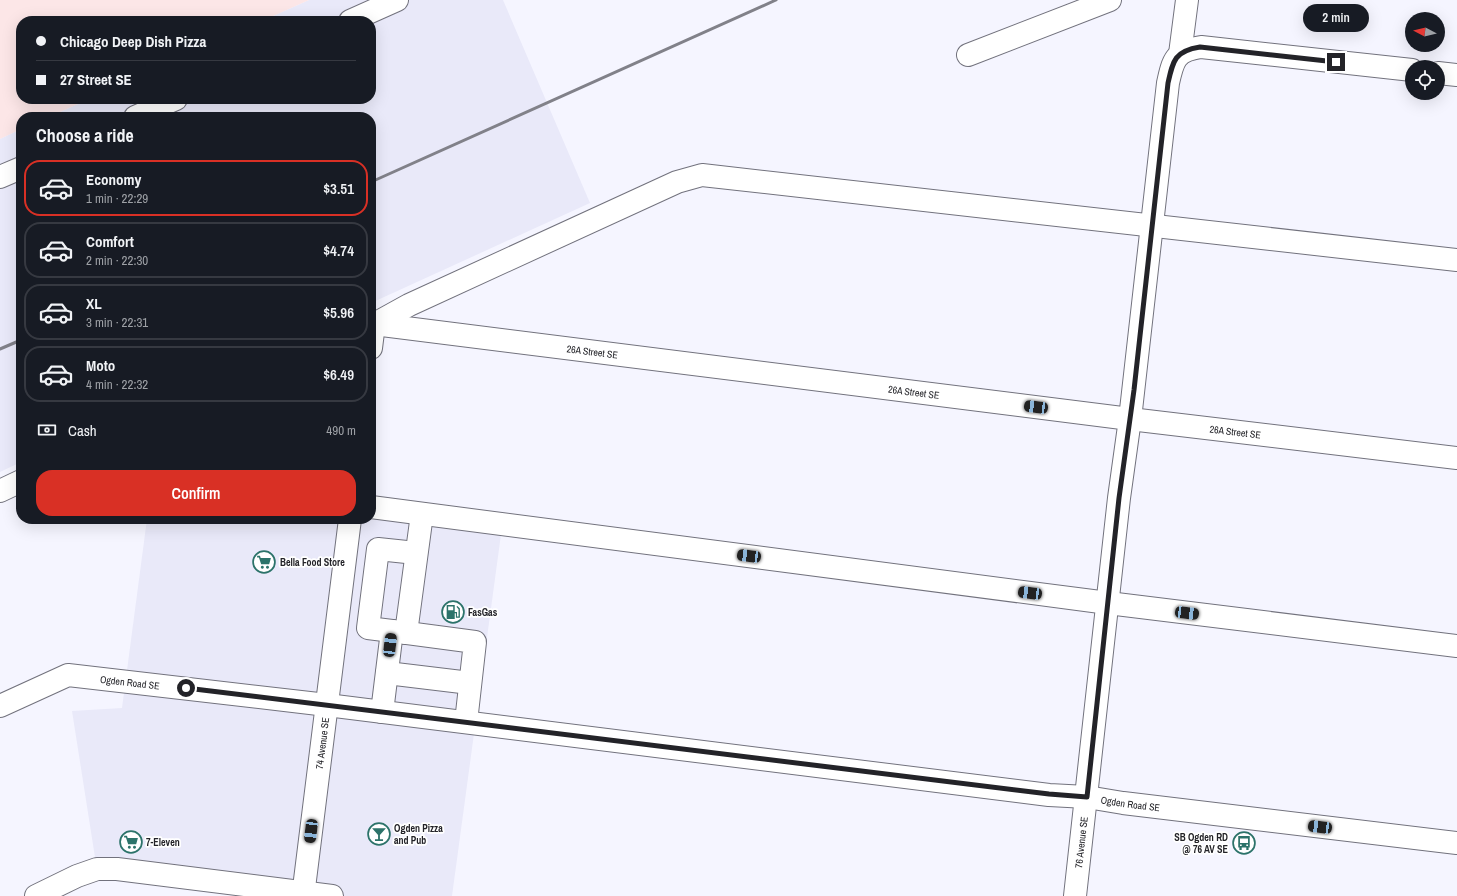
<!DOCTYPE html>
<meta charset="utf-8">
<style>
body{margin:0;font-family:"Archivo Narrow",sans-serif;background:#242831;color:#f1f3f6;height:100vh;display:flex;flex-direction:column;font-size:15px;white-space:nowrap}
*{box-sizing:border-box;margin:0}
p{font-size:13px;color:#9ea1a6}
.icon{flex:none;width:22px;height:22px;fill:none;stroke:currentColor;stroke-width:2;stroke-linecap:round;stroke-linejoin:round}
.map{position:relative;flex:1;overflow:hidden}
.drawer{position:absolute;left:16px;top:112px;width:360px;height:412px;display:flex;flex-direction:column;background:#171b24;border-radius:16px;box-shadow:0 4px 16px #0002}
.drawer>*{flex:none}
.banner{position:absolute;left:16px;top:16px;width:360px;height:88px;border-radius:16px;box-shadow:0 4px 16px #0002;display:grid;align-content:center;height:88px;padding:0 20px;background:#171b24}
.needle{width:26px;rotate:277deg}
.controls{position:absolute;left:1405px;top:12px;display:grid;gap:8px}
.controls a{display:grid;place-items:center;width:40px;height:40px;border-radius:50%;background:#171b24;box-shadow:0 4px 16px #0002;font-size:20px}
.end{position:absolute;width:18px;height:18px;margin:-9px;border:5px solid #232328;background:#fff;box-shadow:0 0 0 2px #fff}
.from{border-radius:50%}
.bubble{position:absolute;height:28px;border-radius:14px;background:#171b24;box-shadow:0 4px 16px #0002;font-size:13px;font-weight:600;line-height:28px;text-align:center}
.car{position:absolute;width:12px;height:24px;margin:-12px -6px;border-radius:5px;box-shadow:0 0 3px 1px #0007;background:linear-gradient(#222 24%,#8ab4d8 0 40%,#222 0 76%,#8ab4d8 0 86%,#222 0)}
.banner b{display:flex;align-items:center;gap:14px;height:38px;font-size:15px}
.banner b+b{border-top:1px solid #363941}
.banner i{width:10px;height:10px;background:#f1f3f6}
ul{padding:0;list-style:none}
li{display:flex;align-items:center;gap:12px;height:56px;margin:0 8px 6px;padding:0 12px;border:2px solid #363941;border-radius:16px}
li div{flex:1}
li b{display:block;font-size:15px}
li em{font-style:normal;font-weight:600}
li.active{border-color:#d93025}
li>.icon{width:36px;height:36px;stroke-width:1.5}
h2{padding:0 20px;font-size:18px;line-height:48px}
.pay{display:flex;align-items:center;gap:10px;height:44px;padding:0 20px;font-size:15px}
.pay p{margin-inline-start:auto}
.button{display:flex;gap:8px;margin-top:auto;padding:8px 20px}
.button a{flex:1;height:46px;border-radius:16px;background:#d93025;color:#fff;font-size:16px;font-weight:600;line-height:46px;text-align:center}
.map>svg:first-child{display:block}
</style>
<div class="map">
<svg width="1457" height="896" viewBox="0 0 1457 896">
<rect width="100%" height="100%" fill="#f5f5ff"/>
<path fill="#e9e9f9" d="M309,0H503L590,203L371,303V117H49L89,99H371V21H262Z
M21,129V462L0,472V139Z
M371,511L502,527L452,896H336L97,870L72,711L122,708L147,519H371Z"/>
<path fill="#fce6e7" d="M0,0H309L262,21H21V99H89L49,117H21V129L0,139Z"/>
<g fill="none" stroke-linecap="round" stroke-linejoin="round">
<g stroke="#72727d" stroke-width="24">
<g id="minor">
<path d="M350,21L397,0"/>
<path d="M1180,54L1187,0"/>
<path d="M968,55L1110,0"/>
<path d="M1438,73L1457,75"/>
<path d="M135,117L176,99"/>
<path d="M0,177L21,168"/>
<path id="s1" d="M374,324L1130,419L1457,458"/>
<path d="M371,326L409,305L677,182L702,175L1457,260"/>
<path d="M371,348L374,324"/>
<path d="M0,491L21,481"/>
<path d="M371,507L1108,603L1457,646"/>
<path d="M392,631L368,628L378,549L416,553"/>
<path d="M406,633L422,514"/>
<path d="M387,673L470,683"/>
<path id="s2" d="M0,706L68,675L327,705L1049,795L1087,797L1123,803L1457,843"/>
<path d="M382,712L392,631L475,642L466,722"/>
<path d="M36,896L77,876L97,869H117L332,896"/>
<path id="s3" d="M303,896L350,519"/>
<path id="s4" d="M1075,896L1119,498L1130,419L1168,83C1173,60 1175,51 1201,47L1412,70"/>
</g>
</g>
<use href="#minor" stroke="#fff" stroke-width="22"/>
<path stroke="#818189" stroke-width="3" d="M371,182L776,0
M0,349L21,340"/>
</g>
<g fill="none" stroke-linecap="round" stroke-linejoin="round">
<path stroke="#232328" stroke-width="5" d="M186,688L1049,794L1087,797L1119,498L1134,390L1168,83C1173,60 1175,51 1200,47L1336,62"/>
</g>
<defs>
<g id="supermarket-ring" transform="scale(1.15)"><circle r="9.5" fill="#fff" stroke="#2c736a" stroke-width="1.5"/><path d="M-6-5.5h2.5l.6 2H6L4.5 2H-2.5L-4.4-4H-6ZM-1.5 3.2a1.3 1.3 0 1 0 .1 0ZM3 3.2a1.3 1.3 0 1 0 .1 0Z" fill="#2c736a"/></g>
<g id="fuel-ring" transform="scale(1.15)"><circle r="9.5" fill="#fff" stroke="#2c736a" stroke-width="1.5"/><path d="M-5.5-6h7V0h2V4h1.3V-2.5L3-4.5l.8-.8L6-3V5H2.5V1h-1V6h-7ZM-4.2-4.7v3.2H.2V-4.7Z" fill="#2c736a"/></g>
<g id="bar-ring" transform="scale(1.15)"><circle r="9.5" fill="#fff" stroke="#2c736a" stroke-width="1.5"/><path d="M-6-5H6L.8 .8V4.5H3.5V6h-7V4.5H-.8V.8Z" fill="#2c736a"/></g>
<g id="bus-ring" transform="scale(1.15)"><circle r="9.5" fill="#fff" stroke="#2c736a" stroke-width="1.5"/><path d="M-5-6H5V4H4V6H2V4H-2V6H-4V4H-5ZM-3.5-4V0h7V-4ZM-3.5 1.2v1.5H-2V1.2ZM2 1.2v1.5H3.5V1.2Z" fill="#2c736a"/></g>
</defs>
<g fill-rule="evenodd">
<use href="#supermarket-ring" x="264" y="562"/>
<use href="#fuel-ring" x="453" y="612"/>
<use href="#bar-ring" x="379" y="834"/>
<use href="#supermarket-ring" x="131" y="842"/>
<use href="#bus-ring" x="1244" y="843"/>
</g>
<g text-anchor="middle" stroke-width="3.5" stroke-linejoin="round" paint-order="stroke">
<g font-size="10" fill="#232328" stroke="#fff">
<text dy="4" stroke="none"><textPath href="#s1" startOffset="220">26A Street SE</textPath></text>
<text dy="4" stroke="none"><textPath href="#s1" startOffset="544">26A Street SE</textPath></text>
<text dy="4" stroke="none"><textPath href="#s1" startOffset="868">26A Street SE</textPath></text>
<text dy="4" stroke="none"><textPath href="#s2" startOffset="137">Ogden Road SE</textPath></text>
<text dy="4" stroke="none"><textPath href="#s3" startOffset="154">74 Avenue SE</textPath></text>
<text dy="4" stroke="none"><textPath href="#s2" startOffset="1145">Ogden Road SE</textPath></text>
<text dy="4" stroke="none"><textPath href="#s4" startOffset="54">76 Avenue SE</textPath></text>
</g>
<g font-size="10" font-weight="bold" fill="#232328" stroke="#fff" text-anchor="start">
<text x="280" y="566">Bella Food Store</text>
<text x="468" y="616">FasGas</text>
<text x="394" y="832">Ogden Pizza<tspan x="394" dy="12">and Pub</tspan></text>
<text x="1228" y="841" text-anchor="end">SB Ogden RD<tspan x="1228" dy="12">@ 76 AV SE</tspan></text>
<text x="146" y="846">7-Eleven</text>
</g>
</g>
</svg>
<div class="controls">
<a><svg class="needle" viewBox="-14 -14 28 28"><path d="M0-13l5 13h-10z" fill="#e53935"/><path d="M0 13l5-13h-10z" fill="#9ea1a6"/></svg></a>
<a><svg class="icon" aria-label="locate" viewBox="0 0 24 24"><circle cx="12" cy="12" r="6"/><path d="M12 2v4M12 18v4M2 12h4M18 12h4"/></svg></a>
</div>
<i class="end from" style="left:186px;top:688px"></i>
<i class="end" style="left:1336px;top:62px"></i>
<div class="bubble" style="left:1303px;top:4px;width:66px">2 min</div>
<i class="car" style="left:1036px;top:407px;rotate:277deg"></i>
<i class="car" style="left:749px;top:556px;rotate:277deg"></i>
<i class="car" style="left:1030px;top:593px;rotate:277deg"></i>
<i class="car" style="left:1187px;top:613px;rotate:97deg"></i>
<i class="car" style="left:390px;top:645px;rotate:7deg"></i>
<i class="car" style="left:1320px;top:827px;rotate:277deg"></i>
<i class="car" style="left:311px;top:831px;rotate:187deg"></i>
<div class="banner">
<b><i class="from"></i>Chicago Deep Dish Pizza</b>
<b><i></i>27 Street SE</b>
</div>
<section class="drawer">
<h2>Choose a ride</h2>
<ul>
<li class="active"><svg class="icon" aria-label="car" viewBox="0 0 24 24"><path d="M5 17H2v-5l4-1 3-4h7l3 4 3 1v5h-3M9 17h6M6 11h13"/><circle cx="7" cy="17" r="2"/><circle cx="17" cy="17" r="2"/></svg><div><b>Economy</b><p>1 min · 22:29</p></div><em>$3.51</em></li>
<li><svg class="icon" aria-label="car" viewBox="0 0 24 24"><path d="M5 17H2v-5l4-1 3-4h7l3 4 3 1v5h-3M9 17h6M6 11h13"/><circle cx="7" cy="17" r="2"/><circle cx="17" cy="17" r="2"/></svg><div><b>Comfort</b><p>2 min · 22:30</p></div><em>$4.74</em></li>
<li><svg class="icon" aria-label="car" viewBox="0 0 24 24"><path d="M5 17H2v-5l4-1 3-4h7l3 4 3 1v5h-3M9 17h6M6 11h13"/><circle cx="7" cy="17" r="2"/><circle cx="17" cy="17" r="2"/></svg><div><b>XL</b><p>3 min · 22:31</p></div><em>$5.96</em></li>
<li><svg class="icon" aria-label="car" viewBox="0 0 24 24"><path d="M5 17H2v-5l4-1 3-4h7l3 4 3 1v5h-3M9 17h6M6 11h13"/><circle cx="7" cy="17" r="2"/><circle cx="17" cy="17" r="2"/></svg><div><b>Moto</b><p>4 min · 22:32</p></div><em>$6.49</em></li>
</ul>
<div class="pay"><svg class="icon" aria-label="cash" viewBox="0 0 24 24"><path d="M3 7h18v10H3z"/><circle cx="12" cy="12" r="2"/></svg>Cash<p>490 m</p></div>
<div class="button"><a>Confirm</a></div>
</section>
</div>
